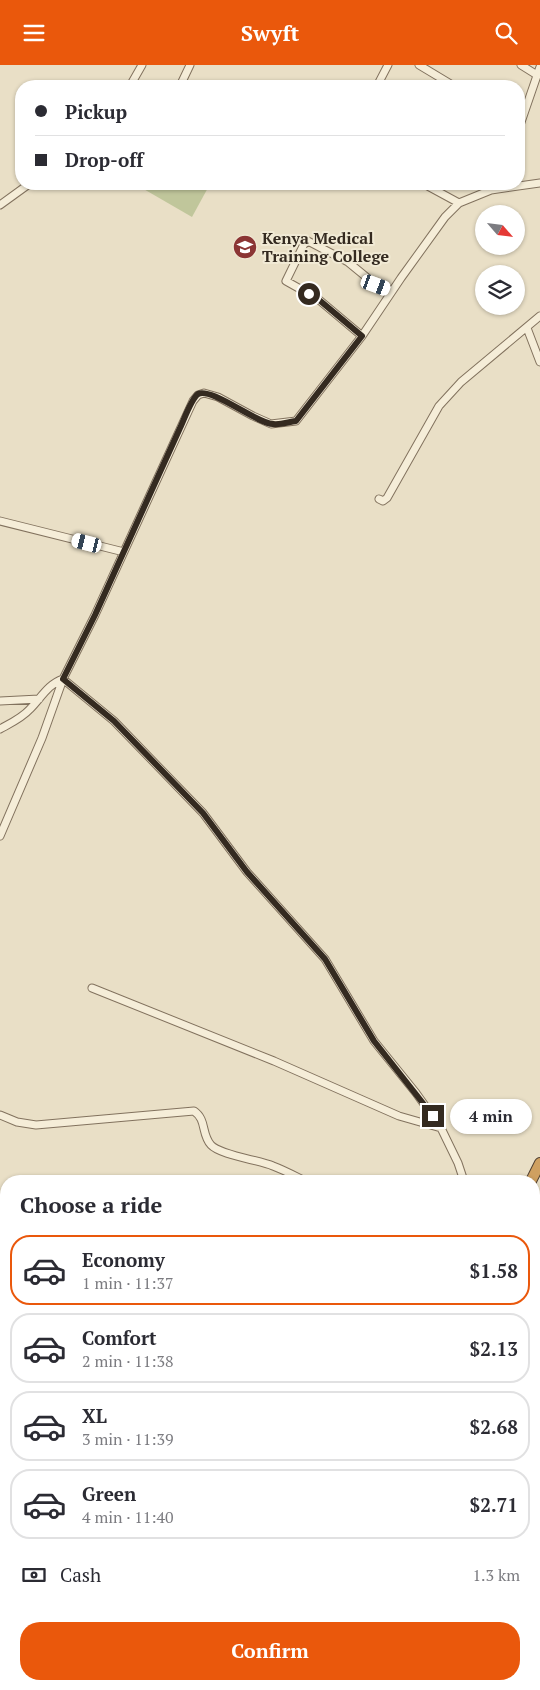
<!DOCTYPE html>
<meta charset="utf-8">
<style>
body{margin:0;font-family:"PT Serif",serif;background:#f2f2f3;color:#2b2b33;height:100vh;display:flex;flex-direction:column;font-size:19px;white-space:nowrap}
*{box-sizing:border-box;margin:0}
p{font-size:16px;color:#7c7c81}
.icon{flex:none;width:28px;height:28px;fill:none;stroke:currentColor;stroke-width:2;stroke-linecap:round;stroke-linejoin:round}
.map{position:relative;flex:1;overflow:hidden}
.sheet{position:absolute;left:0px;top:1110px;width:540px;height:515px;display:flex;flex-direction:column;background:#fff;border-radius:20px 20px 0 0;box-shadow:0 1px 4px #0004}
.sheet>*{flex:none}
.hud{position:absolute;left:15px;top:15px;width:510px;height:110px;border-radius:20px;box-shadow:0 1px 4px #0004;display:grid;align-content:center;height:110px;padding:0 20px;background:#fff}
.needle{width:32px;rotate:118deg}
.tools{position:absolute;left:475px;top:140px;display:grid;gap:10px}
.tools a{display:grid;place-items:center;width:50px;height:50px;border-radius:50%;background:#fff;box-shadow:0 1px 4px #0004;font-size:25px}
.end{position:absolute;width:22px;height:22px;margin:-11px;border:6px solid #342a20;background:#fff;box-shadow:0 0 0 2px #fff}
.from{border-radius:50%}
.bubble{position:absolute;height:35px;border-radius:18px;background:#fff;box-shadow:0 1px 4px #0004;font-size:16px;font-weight:600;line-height:35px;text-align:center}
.car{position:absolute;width:15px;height:30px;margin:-15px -8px;border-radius:6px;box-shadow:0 0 4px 1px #0007;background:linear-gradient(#fff 24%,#345 0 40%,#fff 0 76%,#345 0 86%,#fff 0)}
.hud b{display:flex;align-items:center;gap:18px;height:48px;font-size:19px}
.hud b+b{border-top:1px solid #e1e1e2}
.hud i{width:12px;height:12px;background:#2b2b33}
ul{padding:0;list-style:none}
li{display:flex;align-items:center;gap:15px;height:70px;margin:0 10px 8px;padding:0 10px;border:2px solid #e1e1e2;border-radius:20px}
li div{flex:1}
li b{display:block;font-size:19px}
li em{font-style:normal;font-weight:600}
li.selected{border-color:#ea580c}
li>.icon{width:45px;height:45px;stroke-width:1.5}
h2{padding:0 20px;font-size:22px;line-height:60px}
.pay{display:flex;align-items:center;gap:12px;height:55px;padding:0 20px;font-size:19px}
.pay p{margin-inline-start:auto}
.cta{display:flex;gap:10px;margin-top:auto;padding:10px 20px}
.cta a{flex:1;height:58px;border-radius:20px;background:#ea580c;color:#fff;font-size:20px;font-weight:600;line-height:58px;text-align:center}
header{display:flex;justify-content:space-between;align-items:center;height:65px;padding:0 20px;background:#ea580c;color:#fff;font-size:22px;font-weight:600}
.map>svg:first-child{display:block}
</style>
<header><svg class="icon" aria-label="menu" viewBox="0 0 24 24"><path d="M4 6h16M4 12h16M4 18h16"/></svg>Swyft<svg class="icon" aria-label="search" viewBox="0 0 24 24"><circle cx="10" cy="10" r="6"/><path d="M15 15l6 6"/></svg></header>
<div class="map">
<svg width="540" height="1625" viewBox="0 0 540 1625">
<rect width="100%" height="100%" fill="#e9dfc6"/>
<path fill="#c0c69b" d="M135,119H210L192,152Z"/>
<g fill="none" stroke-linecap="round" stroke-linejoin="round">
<g stroke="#82725e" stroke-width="9">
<path id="minor" d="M419,0L454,21
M521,0L537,10
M130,21L142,0
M180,21L190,0
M377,21L388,0
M519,59L520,60L540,2
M72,119L79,120L94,119
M424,119L459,138
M325,120L326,119
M0,140L29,119
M527,263L540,297
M362,271L318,234L286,216L306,175L348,197L376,220L392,226
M379,434L383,436L387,433L439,341L461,317L540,251
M0,456L124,487
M0,636L39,634
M0,664C11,658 22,653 30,644C41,633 48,619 63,614L114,656L203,748L247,807L325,894L374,976L416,1028L441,1063L458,1098L464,1116
M0,771L42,673L63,614L95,550L193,336L198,330L204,328L218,332L253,351L271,359L296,356L362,271L401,213L445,152L459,138L491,125L540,118
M92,923L274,996L399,1051L441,1063
M0,1050L17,1057L36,1060L194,1046C207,1055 201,1069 211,1080C220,1090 259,1095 273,1101C284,1105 295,1111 305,1116
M534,1170L540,1172
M0,1458H6
M0,1570L6,1576
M534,1599L540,1596
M52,1619L59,1625
M192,1619L199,1625
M465,1619L466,1625
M476,1619L481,1624L490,1625
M501,1625L505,1624L513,1619"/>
</g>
<g stroke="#514031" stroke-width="12">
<path id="highway" d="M531,1116L540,1098
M534,1416L540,1428"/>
</g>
<use href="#minor" stroke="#f5edd8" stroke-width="7"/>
<use href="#highway" stroke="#cfa060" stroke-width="10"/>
</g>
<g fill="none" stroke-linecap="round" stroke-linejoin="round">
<path stroke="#342a20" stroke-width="6" d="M309,229L318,234L362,271L296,356C288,357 281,360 273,359C256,358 211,322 198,329C191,334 184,355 180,363L95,550L63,614L114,656L203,748L247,807L325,894L374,976L433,1051"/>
</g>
<defs>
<g id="university-disc" transform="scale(1.25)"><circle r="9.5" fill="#8b3534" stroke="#f1ead5"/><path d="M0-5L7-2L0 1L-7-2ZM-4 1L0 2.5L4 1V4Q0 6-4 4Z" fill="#fff"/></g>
</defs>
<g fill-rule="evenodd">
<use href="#university-disc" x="245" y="182"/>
</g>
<g text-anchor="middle" stroke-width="4" stroke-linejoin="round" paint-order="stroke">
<g font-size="16" font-weight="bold" fill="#342a20" stroke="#f1ead5" text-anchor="start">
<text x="262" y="179">Kenya Medical<tspan x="262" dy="18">Training College</tspan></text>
</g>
</g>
</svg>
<div class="tools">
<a><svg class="needle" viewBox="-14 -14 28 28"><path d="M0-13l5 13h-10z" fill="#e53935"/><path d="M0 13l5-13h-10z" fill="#7c7c81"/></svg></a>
<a><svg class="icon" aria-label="layers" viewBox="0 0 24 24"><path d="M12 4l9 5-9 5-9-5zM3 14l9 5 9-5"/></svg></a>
</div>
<i class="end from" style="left:309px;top:229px"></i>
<i class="end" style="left:433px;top:1051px"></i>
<div class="bubble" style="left:450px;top:1034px;width:82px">4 min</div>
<i class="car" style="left:376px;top:220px;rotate:110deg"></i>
<i class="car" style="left:87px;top:478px;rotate:284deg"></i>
<div class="hud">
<b><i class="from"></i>Pickup</b>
<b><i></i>Drop-off</b>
</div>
<section class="sheet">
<h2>Choose a ride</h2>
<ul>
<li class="selected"><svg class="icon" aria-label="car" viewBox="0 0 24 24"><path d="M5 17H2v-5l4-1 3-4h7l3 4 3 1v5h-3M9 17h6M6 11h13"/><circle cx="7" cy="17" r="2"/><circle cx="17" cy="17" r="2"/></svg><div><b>Economy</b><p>1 min · 11:37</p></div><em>$1.58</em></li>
<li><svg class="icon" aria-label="car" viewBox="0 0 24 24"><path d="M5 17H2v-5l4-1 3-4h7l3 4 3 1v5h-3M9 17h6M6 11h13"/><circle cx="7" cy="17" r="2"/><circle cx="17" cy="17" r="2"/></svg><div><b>Comfort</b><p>2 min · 11:38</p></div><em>$2.13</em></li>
<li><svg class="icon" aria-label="car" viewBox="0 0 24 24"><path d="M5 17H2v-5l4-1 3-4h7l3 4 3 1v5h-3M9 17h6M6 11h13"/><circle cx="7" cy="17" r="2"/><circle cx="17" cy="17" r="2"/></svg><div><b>XL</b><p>3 min · 11:39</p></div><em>$2.68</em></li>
<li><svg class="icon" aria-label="car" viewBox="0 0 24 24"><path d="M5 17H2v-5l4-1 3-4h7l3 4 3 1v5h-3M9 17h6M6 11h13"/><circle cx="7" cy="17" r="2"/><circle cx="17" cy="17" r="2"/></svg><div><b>Green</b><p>4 min · 11:40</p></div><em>$2.71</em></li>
</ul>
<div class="pay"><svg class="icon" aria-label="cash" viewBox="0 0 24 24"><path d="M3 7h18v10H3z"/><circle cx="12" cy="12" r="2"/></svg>Cash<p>1.3 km</p></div>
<div class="cta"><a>Confirm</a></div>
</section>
</div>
